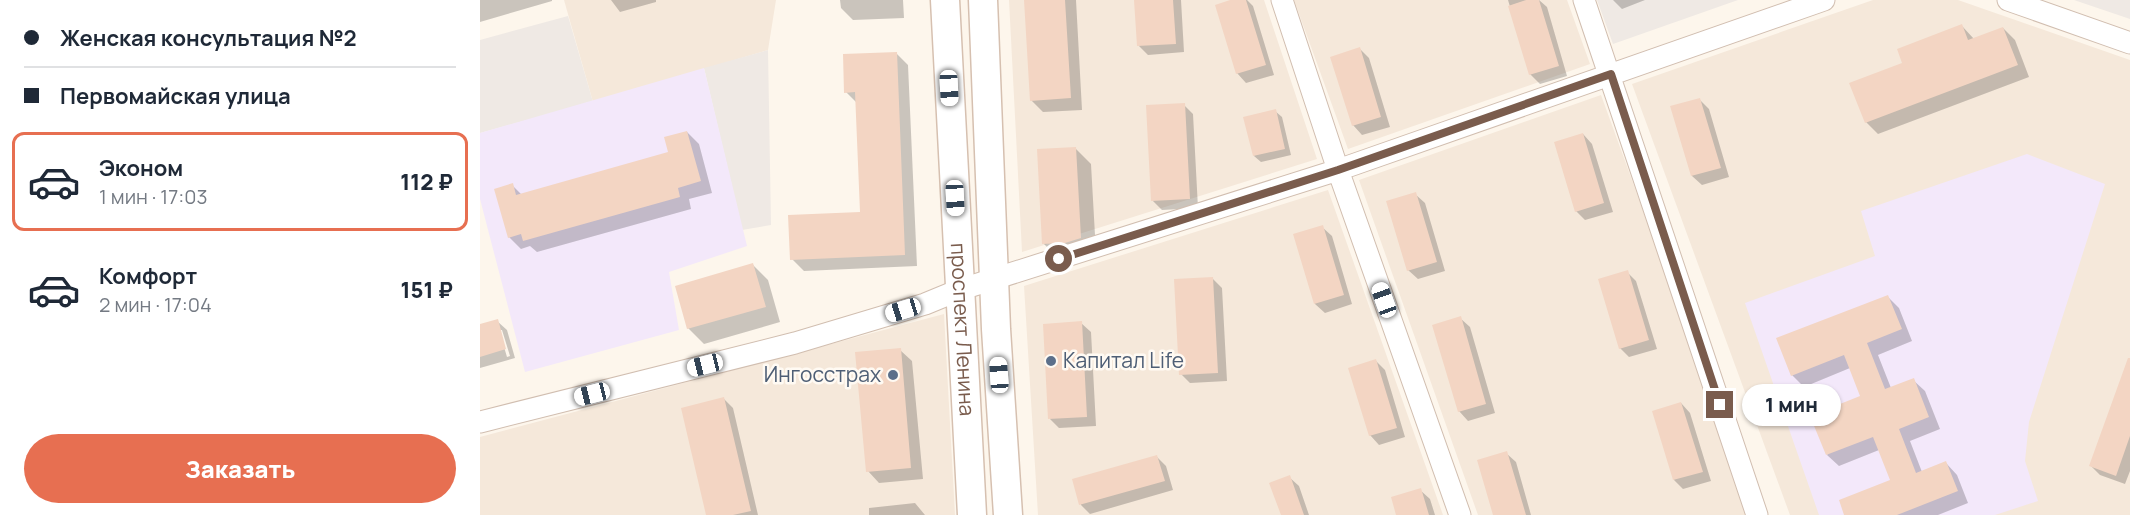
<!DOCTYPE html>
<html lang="ru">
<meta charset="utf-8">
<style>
body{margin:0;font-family:Manrope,sans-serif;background:#f2f2f3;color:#1f2937;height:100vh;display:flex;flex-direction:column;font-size:22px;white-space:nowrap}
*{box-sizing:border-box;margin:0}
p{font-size:20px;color:#747a83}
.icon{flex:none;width:33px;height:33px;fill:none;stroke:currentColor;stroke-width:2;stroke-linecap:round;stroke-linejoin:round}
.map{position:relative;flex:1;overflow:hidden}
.drawer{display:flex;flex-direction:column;background:#fff;width:480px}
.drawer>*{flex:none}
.banner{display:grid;align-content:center;height:132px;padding:0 24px;background:#fff}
.end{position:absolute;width:27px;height:27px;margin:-14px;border:8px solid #7a5c4d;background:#fff;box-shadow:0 0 0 3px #fff}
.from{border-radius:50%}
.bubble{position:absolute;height:42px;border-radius:21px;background:#fff;box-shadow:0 2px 4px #0004;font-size:20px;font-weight:800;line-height:42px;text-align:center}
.car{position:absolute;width:18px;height:36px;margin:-18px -9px;border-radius:8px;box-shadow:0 0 4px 2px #0007;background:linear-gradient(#fff 24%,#345 0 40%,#fff 0 76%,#345 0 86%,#fff 0)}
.banner b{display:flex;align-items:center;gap:21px;height:57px;font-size:22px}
.banner b+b{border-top:2px solid #e0e1e3}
.banner i{width:15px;height:15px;background:#1f2937}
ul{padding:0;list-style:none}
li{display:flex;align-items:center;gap:18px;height:99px;margin:0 12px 9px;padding:0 12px;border:3px solid transparent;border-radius:12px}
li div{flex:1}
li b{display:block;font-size:22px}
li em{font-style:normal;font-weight:800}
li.active{border-color:#e76f51}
li>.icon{width:54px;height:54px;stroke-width:1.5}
.primary-button{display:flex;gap:12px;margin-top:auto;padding:12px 24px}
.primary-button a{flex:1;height:69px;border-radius:36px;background:#e76f51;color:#fff;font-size:24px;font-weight:800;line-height:69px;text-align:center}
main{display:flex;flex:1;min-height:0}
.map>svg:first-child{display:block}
</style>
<main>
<section class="drawer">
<div class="banner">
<b><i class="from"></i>Женская консультация №2</b>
<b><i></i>Первомайская улица</b>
</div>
<ul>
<li class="active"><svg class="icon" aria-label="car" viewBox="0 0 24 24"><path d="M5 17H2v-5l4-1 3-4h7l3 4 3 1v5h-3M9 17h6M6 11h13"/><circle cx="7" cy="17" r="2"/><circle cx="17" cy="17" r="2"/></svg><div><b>Эконом</b><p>1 мин · 17:03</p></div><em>112 ₽</em></li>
<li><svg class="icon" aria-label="car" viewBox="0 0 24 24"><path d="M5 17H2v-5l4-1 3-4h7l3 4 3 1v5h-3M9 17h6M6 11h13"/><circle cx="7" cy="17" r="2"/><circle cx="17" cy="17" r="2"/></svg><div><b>Комфорт</b><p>2 мин · 17:04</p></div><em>151 ₽</em></li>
</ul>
<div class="primary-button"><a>Заказать</a></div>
</section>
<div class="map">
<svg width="1650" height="515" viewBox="0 0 1650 515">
<rect width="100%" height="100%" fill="#fdf6ec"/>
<path fill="#f5e8da" d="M84,0H296L288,50L113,102Z
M529,0H784L837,159L542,252Z
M814,0H1087L1110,64L868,149Z
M1393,0H1478L1650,60V515H1310L1152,84Z
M1121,95L1274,515H998L879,180Z
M848,190L963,515H558L544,286Z
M464,314L475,515H0V437Z"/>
<path fill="#efe9e4" d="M1117,0H1258L1133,44Z
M1594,0H1650V19Z
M88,16L113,102L0,133V40Z
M288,50L291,225L262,230L224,68Z"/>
<path fill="#f3e8fa" d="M224,68L267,246L189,272L199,330L45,372L0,199V133Z
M1547,154L1625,184L1549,422L1545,461L1558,501L1515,515H1339L1265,303L1395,256L1381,211Z"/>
<path fill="#0003" fill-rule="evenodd" d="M0,0H72V1L0,22Z
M131,0H176V2L140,12Z
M360,0H423L424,18L373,20L361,8Z
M545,0H596L602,110L563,112L551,100Z
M656,0H701L704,52L668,55L658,45Z
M755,0H767L773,6L794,75L766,83L757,73Z
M1028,0H1059L1067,7L1087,76L1060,84L1050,74Z
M1133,0H1165L1142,9Z
M1482,26L1494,39L1523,28L1535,40L1549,77L1398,134L1386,122L1424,64Z
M880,49L889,58L910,127L882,135L873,125Z
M416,53L428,65L437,266L324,271L312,259L381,213L377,103L366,92Z
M1219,99L1229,109L1249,177L1222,185L1212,176L1192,107Z
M704,105L713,114L718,208L682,210L672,200Z
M795,111L802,117L811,155L781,162L774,156Z
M207,132L219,144L232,193L209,199L211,209L57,252L50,246L41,249L29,237L32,185L42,195L190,153Z
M1103,134L1112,144L1133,212L1105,220L1096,211Z
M595,148L611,164L616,253L579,259L564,244Z
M935,194L945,203L965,271L938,279L928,270Z
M842,227L852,236L872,304L845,313L835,304Z
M273,265L288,280L300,322L224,344L208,328Z
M1147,272L1156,281L1177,349L1149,357L1140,348Z
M732,278L742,288L747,381L710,383L701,374Z
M1408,297L1419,308L1432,341L1398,355L1411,388L1433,380L1445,391L1460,429L1430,441L1442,472L1466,463L1477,475L1488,503L1458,515H1366L1412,481L1399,450L1359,466L1347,455L1382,397L1370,368L1324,387L1312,375Z
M980,318L990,327L1015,413L988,421L979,411Z
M17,321L27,330L35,358L0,368V325ZM19,330H22L30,356L27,357Z
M601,323L611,332L616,426L579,428L570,419Z
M420,350L432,361L443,479L399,483L388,471Z
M896,361L905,370L925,437L899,445L890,435Z
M1650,386V471L1645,484L1620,475L1611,466Z
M244,399L253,408L278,515H228Z
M1201,403L1210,413L1231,481L1203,489L1194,480Z
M1026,453L1036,462L1051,515H1015Z
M677,457L686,466L693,490L610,514L601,505L594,480Z
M809,477L819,486L829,515H803Z
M940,490L950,499L955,515H918Z
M435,503L445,515H389V508Z"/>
<path fill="#f3d5c3" d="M544,0H585L591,98L550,101Z
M654,0H693L696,44L657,46Z
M750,0H766L786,65L756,74L735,5Z
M1046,0H1059L1079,66L1049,75L1028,6Z
M1482,24L1488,40L1523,27L1538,65L1385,123L1369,83L1422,63L1417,49Z
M880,47L901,117L872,126L850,57Z
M417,52L425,255L310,260L308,215L380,212L375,92L364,93L363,54Z
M1220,98L1241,168L1211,176L1190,106Z
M705,103L710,199L671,201L666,105Z
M796,109L805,149L773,156L763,117Z
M207,131L221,181L198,188L200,197L43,241L41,234L28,238L14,189L33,183L36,195L188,152L184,137Z
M1103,133L1124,203L1095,212L1074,142Z
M596,147L601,238L585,243L562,244L557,149Z
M936,192L957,262L927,271L906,201Z
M843,225L864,295L834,304L813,234Z
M273,263L286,307L207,329L195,286Z
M1148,270L1169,340L1139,349L1118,279Z
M733,277L738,373L699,375L694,279Z
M1408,295L1422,329L1387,343L1405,389L1434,378L1449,417L1419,429L1436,473L1466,461L1478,491L1417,515H1364L1359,500L1410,480L1393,437L1346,455L1330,416L1380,396L1364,355L1311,376L1296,338Z
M981,316L1006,404L978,412L952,325Z
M18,319L26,349L0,357V324Z
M602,321L607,417L568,419L563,324Z
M421,348L431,468L386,472L375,352Z
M1648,358H1650V436L1636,476L1609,466Z
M896,359L917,428L889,436L868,368Z
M244,397L271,511L253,515H226L201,408Z
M1201,402L1223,472L1193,480L1172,411Z
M1027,451L1046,515H1013L997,460Z
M677,455L685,481L599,505L592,479Z
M810,475L824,515H801L789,483Z
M941,488L949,515H916L911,497Z"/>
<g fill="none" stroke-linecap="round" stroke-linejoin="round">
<g stroke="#d1beb0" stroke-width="23">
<path id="street" d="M802,0L858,170L980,515
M1104,0L1277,515
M1528,0L1650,43
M0,422L315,343L445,304L479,290L858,170L1344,0"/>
</g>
<g stroke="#d6c0b0" stroke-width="31">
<g id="secondary">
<path id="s1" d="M465,0L492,515"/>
<path d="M503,0L516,329L528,515"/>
</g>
</g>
<use href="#street" stroke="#fff" stroke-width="21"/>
<use href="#secondary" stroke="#fff" stroke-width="28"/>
</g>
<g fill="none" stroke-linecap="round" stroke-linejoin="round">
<path stroke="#7a5c4d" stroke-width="8" d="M579,259L858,170L1131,74L1240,405"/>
</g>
<g fill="#5c6f8a" stroke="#fffaf3" stroke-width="2">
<circle cx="571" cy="361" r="6"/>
<circle cx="413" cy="375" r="6"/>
</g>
<g text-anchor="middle" stroke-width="5" stroke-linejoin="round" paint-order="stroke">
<g font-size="21" fill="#7a5c4d" stroke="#fffaf3">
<text dy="7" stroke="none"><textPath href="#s1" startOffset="330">проспект Ленина</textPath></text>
</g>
<g font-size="21" fill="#4e5e75" stroke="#fffaf3" text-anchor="start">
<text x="583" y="368">Капитал Life</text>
<text x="401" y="382" text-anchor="end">Ингосстрах</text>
</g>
</g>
</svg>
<i class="end from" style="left:579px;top:259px"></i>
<i class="end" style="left:1240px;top:405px"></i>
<div class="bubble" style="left:1262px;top:384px;width:99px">1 мин</div>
<i class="car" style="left:469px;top:88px;rotate:177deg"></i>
<i class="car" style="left:475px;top:198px;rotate:177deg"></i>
<i class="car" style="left:904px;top:300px;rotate:340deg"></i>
<i class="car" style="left:423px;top:310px;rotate:253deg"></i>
<i class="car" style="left:225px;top:365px;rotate:256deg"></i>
<i class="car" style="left:519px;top:375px;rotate:356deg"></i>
<i class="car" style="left:112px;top:394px;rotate:256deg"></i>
</div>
</main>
